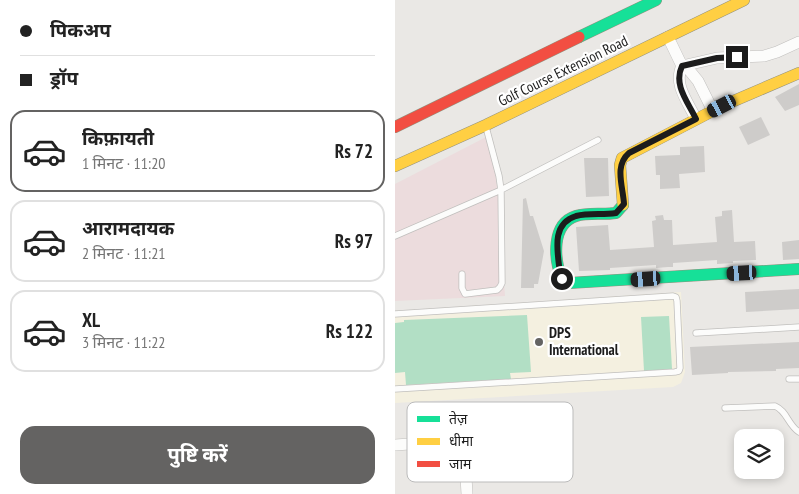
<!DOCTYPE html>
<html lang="hi">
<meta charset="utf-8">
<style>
body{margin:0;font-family:"PT Sans Narrow","Noto Sans Devanagari",sans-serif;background:#f2f2f2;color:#222;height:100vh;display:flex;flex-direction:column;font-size:19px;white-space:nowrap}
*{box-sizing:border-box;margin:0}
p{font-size:16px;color:#767676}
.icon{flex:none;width:28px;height:28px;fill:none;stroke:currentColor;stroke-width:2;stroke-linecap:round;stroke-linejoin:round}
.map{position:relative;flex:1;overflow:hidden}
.panel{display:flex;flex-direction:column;background:#fff;width:395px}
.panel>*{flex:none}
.banner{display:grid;align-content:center;height:110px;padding:0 20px;background:#fff}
.tools{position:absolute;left:339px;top:429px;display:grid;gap:10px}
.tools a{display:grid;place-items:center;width:50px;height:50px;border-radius:10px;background:#fff;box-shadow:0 2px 8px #0003;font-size:25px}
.end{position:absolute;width:22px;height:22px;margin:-11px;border:6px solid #1c1c1c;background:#fff;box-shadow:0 0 0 2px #fff}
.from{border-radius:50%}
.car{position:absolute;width:15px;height:30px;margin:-15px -8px;border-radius:6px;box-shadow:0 0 4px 1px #0007;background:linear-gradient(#222 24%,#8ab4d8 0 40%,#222 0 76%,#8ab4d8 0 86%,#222 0)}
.banner b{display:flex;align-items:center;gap:18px;height:48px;font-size:19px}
.banner b+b{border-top:1px solid #e0e0e0}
.banner i{width:12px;height:12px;background:#222}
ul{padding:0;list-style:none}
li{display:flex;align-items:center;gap:15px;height:82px;margin:0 10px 8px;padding:0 10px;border:2px solid #e0e0e0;border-radius:15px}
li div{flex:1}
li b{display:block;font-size:19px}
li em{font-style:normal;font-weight:700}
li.on{border-color:#646362}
li>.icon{width:45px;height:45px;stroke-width:1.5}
.action{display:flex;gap:10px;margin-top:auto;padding:10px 20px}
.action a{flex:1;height:58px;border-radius:15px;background:#646362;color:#fff;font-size:20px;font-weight:700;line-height:58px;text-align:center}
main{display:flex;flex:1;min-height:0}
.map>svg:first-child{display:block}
</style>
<main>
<section class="panel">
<div class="banner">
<b><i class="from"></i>पिकअप</b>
<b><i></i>ड्रॉप</b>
</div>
<ul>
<li class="on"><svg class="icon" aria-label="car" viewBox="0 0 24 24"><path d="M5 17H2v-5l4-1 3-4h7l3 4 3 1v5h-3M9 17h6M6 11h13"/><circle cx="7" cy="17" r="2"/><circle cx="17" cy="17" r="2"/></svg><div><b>किफ़ायती</b><p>1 मिनट · 11:20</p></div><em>Rs 72</em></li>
<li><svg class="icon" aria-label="car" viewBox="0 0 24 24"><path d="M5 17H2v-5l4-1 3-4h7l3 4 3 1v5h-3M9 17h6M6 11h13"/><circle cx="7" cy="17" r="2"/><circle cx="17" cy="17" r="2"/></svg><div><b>आरामदायक</b><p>2 मिनट · 11:21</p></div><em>Rs 97</em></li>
<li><svg class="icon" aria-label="car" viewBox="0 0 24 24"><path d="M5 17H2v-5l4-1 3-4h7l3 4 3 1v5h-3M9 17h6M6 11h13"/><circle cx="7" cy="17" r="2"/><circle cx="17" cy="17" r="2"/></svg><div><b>XL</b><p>3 मिनट · 11:22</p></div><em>Rs 122</em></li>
</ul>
<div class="action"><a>पुष्टि करें</a></div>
</section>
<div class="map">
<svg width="404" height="494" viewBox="0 0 404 494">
<rect width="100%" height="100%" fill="#eae8e5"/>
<path fill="#ecdcdd" d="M95,135L102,187L110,296L0,301V184Z"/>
<path fill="#f4f0e0" d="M286,292L290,372L286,383L278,387L0,403V311Z"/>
<path fill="#b2dfc5" d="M132,315L136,372L115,373L116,379L11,385L10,372L0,373V323L9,322V320Z
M274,316L277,369L249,371L246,317Z"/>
<path fill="#ceccca" d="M404,84V105L390,111L380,97Z
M366,117L375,135L353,145L344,127Z
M309,146L310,172L284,174L285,188L265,189V175H261L260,156L285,155V147Z
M189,158H213L214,196L191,197Z
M131,198L135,216H138L149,251L143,284H139V288H126L128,199Z
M337,210L339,242L360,241L361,260L338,261V263L322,264V260L278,263V267H273L261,268V265L215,268V270L184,271L181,227L213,225L215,250L259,247L257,221L261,220L260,216L268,215L269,220H277L278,245L322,242L320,217L327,216V211Z
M404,240V259L388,260L387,242Z
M404,289V309L351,312L350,292Z
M404,342V368L381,369V371L333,372V373L297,375L295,347Z"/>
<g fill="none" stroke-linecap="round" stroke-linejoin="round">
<g stroke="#c0bfbd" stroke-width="7">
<path id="lane" d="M0,236L106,190L203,140
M67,274V288L70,294L102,290L105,287L107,283L106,190L104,176L91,127
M0,314L278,296L281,297L282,301L285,368L284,371L280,372L0,389
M301,333L404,327
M394,379H404
M330,408L380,406C392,411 393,425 404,432"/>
</g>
<g stroke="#c0bfbd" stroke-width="12">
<path id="street" d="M273,37L287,66L294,70L303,81L318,111
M287,66L322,58L369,56L382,52L404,42
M287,66C278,84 293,102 301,119
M0,445L58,441L65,444L70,459L72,494"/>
</g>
<g stroke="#93917e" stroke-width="12">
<path id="fast" d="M184,37L261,0
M228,205L221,213C208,215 193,212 181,216C156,224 159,259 167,279L174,283L404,269"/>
</g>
<g stroke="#93917e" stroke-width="12">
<path id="slow" d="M0,166L91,125L349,0
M228,205L225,165L227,158L327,106L404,73"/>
</g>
<g stroke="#93917e" stroke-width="12">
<path id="jam" d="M0,127L184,37"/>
</g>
<use href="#lane" stroke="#fcfcfb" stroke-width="5.5"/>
<use href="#street" stroke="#fcfcfb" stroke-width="11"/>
<use href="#fast" stroke="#16e098" stroke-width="11"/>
<use href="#slow" stroke="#ffcf43" stroke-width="11"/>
<use href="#jam" stroke="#f24e42" stroke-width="11"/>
</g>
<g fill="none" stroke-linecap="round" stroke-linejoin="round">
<path stroke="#1c1c1c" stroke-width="6" d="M167,279L165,274C163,253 155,224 181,216C194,213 208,215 221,213L229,204C228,186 219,166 234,153L301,119C293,102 278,85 287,66L322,58L342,57"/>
</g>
<circle fill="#646362" stroke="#fff" stroke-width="2" cx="144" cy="342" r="5"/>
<g text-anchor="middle" stroke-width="4.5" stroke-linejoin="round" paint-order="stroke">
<g font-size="15" fill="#1c1c1c" stroke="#fff">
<text transform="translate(168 71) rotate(-26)" y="5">Golf Course Extension Road</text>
</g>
<g font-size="15" font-weight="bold" fill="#1c1c1c" stroke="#fff" text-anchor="start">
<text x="154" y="338">DPS<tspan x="154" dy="17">International</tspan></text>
</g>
</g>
<rect x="12" y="402" width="166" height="80" rx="8" fill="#fff" stroke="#bbb" stroke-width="1"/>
<rect x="22" y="416" width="23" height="6" fill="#16e098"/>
<rect x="22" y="438" width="23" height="7" fill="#ffcf43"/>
<rect x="22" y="461" width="23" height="6" fill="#f24e42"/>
<g font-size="14" fill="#1c1c1c">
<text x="54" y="424">तेज़</text>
<text x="54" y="446">धीमा</text>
<text x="54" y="469">जाम</text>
</g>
</svg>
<div class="tools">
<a><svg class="icon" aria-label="layers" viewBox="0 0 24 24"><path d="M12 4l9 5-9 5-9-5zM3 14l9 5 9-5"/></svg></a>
</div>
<i class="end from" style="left:167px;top:279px"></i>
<i class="end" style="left:342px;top:57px"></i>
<i class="car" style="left:327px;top:106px;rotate:243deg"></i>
<i class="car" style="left:347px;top:273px;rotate:267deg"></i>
<i class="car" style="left:251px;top:279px;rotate:266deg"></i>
</div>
</main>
